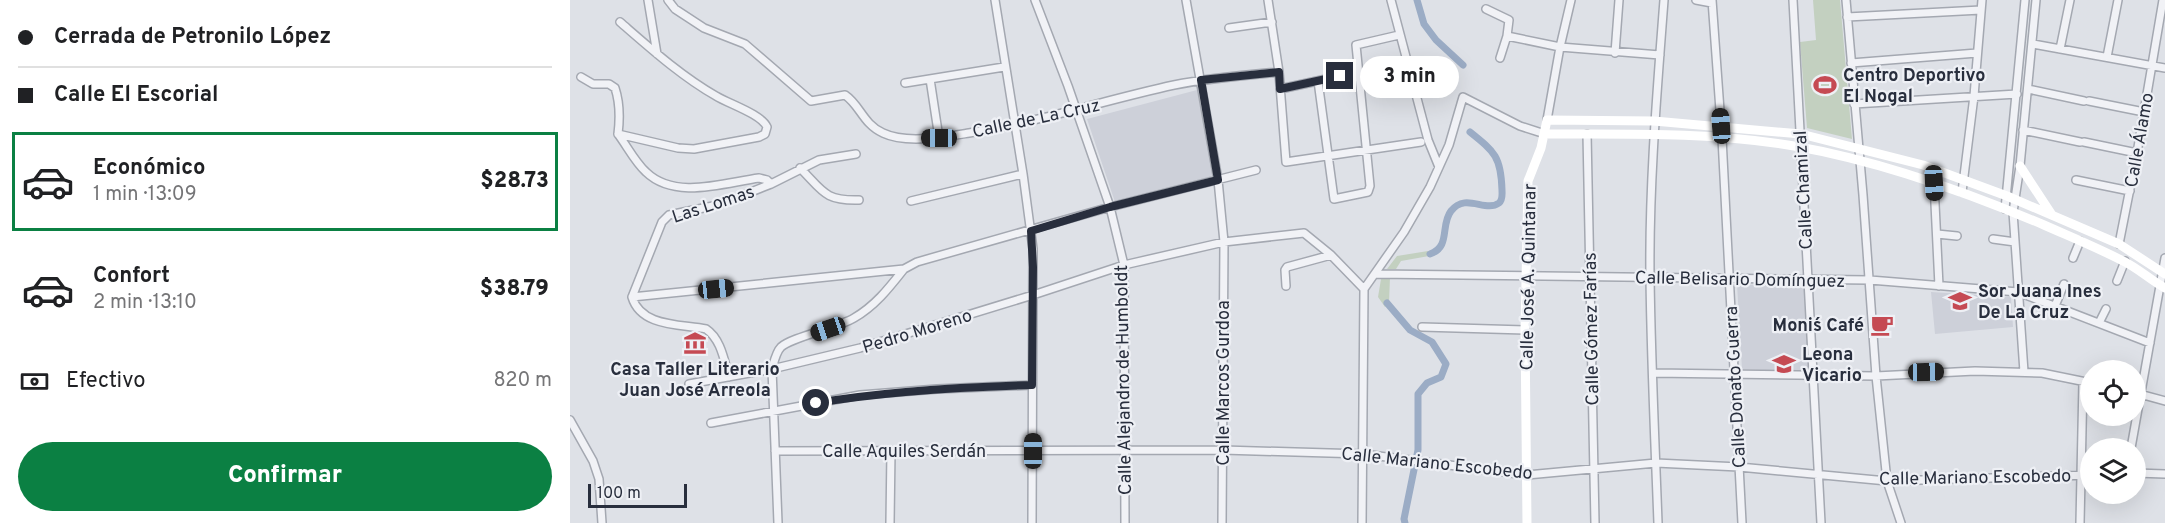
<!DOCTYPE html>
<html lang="es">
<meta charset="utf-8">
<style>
body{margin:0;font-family:Overpass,sans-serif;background:#f6f6f6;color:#202124;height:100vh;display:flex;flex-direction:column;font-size:22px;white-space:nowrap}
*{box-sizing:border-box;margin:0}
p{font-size:20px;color:#757577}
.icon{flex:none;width:33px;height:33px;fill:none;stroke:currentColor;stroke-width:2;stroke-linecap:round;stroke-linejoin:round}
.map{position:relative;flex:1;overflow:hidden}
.drawer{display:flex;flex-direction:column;background:#fff;width:570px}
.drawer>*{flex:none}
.hud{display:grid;align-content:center;height:132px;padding:0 18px;background:#fff}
.tools{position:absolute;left:1510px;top:360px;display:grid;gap:12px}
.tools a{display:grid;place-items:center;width:66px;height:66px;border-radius:50%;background:#fff;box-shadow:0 6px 24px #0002;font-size:30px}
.scale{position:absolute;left:18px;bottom:15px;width:99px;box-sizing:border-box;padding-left:6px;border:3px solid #282e3d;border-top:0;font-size:16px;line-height:21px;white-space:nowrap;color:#282e3d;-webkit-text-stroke:4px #eef0f5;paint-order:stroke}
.end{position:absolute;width:27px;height:27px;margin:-14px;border:8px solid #282e3d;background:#fff;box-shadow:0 0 0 3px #fff}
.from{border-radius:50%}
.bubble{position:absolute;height:42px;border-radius:21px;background:#fff;box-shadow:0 6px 24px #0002;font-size:20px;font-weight:800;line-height:42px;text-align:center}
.car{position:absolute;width:18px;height:36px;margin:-18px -9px;border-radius:8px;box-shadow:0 0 4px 2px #0007;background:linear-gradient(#222 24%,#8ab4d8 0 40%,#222 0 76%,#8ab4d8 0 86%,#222 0)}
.hud b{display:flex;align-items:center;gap:21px;height:57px;font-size:22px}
.hud b+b{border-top:2px solid #e0e0e0}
.hud i{width:15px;height:15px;background:#202124}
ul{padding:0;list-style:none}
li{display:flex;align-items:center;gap:18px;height:99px;margin:0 12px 9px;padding:0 6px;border:3px solid transparent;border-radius:0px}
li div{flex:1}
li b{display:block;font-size:22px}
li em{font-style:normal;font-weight:800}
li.current{border-color:#0b8043}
li>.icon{width:54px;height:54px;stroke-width:1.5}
.pay{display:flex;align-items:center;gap:15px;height:66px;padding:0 18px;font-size:22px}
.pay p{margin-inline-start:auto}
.cta{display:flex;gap:12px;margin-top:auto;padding:12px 18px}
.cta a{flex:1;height:69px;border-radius:36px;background:#0b8043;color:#fff;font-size:24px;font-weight:800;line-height:69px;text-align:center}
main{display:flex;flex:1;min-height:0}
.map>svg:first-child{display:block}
</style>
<main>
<section class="drawer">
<div class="hud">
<b><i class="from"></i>Cerrada de Petronilo López</b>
<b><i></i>Calle El Escorial</b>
</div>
<ul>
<li class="current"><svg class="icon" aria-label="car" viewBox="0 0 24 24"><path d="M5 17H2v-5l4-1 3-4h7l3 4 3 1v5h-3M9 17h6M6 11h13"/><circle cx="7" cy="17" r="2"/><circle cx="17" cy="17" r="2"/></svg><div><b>Económico</b><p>1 min · 13:09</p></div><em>$28.73</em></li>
<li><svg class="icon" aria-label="car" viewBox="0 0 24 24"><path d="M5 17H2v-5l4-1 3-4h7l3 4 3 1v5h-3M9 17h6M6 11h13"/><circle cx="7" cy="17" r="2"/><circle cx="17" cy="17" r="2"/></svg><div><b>Confort</b><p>2 min · 13:10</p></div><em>$38.79</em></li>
</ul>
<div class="pay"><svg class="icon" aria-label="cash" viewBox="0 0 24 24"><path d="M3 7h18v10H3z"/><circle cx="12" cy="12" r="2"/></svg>Efectivo<p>820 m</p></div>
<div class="cta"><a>Confirmar</a></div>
</section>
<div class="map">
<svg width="1595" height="523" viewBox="0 0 1595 523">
<rect width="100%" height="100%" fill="#dee1e7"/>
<path fill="#cdd0d9" d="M627,90L643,176L545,202L517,119Z
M1167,284L1235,287L1240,372L1172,369Z
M1361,292L1441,297L1443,327L1365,334Z"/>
<path fill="#c3d0c0" d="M1243,0H1270L1282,139L1237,128L1230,42L1246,40Z
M858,251L859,256L831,261L826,269H817L827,256Z
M820,277L819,303L815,307L808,297L811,279Z"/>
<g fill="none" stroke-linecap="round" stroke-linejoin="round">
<path stroke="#9bacc5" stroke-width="7" d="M847,0L854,24L866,40L893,65
M860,254C881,247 870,225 881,211C896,192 915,213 929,203C933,200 932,194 932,190C931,157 925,152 900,132
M817,303L840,330L862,342L876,364L871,377L857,383L848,394V450L834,519L835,523"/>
<g stroke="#a4a8b1" stroke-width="10">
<path id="street" d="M78,0L87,54
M98,0L105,9L134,28L175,44L241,101L275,95C290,105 293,124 313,133C336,144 374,137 399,133C469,122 535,100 604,85C639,78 674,75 709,72
M425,0L453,174L463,249L462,523
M465,0L498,86L540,207L554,265L555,523
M616,0L648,180L654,242L652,523
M698,0L709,72L716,162L851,142
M821,0L858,140L869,167
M1126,0L1142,3
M1142,0L1152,138L1172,523
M1223,0L1251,523
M1276,0L1293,195L1306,376L1317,481L1331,523
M916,9L939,20L937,36L930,58
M1277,17L1411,10
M659,28L702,22
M937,36L990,47L1090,55
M1463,44L1595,68
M1490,49L1500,0
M1045,53L1049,0
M1537,57L1548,0
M1281,63L1407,53
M11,77L23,84H39L45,88C50,103 50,118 48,134
M360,79L369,138
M748,81L764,199L798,192L800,186L786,45L829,35
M335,83L434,67
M710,89L789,72
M1458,89L1514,101
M1519,101L1574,112
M1284,104L1447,94
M977,120L990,47L1001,0
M1453,130L1510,142
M48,134L108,148L124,149L189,137L195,134L197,127C191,114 159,104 146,96C111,76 80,48 50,22
M48,134C57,146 65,162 76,172C105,200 153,183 189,178L197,180L201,184
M1017,134L1025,523
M1514,142L1567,153
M230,168C253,191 254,201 289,200
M1506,180L1560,191
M1364,183L1369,286
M1392,192L1404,96L1412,0
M341,201L453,174
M1435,209L1455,0
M1367,234L1387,236
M1423,239L1445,242
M1549,244L1567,153L1593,0
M1503,258L1510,241
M805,274L1300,280L1448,292L1580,343
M1547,281L1555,261
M716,286L715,270L717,267L761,255
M62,297L334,269L347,262L540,207L686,170
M1485,306L1494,284
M1529,323L1536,309
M852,327L955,330
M1454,372L1443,212L1450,166L1466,0
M1084,373L1306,376L1405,371L1472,373L1521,383
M159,377C154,360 151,339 136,329C110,324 71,327 62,297L92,222L99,215L143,206L166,198L201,184L249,160L286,154
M119,384L202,369L290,348L463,295L554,265L654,242L734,233L761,255L794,289
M1566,393L1595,401
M0,420L23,461L29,479L32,523
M141,423L290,395L367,389L462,385
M1561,448L1595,258
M205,451L653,450L793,454L957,475L1086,463L1169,467L1317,481L1521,475
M1566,473L1595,474
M208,523L202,369C204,362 206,352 211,347C222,337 267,328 284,318C305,306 319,288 334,269
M320,523L321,451
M792,523L794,289L834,232L860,187L879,145L893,97L950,126L975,134
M1088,523C1085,441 1081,359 1080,277C1079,185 1087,92 1094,0
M1510,523L1513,382"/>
</g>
<use href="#street" stroke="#f1f2f6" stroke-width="7"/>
<path stroke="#fff" stroke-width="9" d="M975,134C1058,134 1143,132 1224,146C1310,161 1394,191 1474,225C1501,237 1528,248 1553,261C1568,268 1580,280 1595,288
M1450,166L1482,215
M957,523L955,330L958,181L971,148L977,120L1084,121L1231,134L1353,165L1437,196L1549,244L1595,274"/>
</g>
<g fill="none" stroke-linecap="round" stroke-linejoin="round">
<path stroke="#282e3d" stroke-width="8" d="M246,403C318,391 390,387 462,385L463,267L461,231L540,207L648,180L631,80L709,72L710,89L770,76"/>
</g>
<defs>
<g id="stadium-bare" transform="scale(1.8)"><path d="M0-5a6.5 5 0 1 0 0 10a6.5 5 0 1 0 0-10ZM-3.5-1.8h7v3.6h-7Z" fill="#c54a53" stroke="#eef0f5" stroke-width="2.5" paint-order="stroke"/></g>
<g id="school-bare" transform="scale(1.8)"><path d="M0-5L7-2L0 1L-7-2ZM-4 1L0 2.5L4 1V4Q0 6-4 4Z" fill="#c54a53" stroke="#eef0f5" stroke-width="2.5" paint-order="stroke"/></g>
<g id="cafe-bare" transform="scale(1.8)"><path d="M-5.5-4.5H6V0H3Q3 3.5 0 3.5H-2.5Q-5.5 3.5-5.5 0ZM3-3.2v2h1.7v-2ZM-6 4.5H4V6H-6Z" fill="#c54a53" stroke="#eef0f5" stroke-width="2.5" paint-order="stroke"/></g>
<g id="museum-bare" transform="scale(1.8)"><path d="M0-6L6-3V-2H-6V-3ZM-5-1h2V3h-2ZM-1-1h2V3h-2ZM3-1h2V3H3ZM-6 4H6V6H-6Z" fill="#c54a53" stroke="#eef0f5" stroke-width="2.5" paint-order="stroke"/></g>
</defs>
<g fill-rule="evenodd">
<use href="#stadium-bare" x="1255" y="85"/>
<use href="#school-bare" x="1390" y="301"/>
<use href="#cafe-bare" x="1312" y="325"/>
<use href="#museum-bare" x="125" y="343"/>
<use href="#school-bare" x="1214" y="364"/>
</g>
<g text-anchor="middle" stroke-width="4.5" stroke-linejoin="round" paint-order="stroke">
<g font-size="18" font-weight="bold" fill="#282e3d" stroke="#eef0f5" text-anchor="start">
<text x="1273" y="81">Centro Deportivo<tspan x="1273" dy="21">El Nogal</tspan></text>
<text x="1408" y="297">Sor Juana Ines<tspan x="1408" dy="21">De La Cruz</tspan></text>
<text x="1294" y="331" text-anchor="end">Moni´s Café</text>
<text x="1232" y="360">Leona<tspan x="1232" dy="21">Vicario</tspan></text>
<text x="125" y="375" text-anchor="middle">Casa Taller Literario<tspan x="125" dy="21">Juan José Arreola</tspan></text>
</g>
<g font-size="18" fill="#282e3d" stroke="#eef0f5">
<text transform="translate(466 118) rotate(-12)" y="6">Calle de La Cruz</text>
<text transform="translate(1569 140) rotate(-80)" y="6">Calle Álamo</text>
<text transform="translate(1233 190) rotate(-93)" y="6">Calle Chamizal</text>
<text transform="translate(143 204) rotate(-18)" y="6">Las Lomas</text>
<text transform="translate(958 277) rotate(-89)" y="6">Calle José A. Quintanar</text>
<text transform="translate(1170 279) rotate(1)" y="6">Calle Belisario Domínguez</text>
<text transform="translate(1021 329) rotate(-91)" y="6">Calle Gómez Farías</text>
<text transform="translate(347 331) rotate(-17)" y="6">Pedro Moreno</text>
<text transform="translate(553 380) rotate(-91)" y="6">Calle Alejandro de Humboldt</text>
<text transform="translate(653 383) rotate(-90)" y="6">Calle Marcos Gurdoa</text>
<text transform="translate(1165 387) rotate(-93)" y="6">Calle Donato Guerra</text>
<text x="334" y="457">Calle Aquiles Serdán</text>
<text transform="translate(867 463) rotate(6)" y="6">Calle Mariano Escobedo</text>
<text transform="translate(1405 477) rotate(-1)" y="6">Calle Mariano Escobedo</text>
</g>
</g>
</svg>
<div class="tools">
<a><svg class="icon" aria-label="locate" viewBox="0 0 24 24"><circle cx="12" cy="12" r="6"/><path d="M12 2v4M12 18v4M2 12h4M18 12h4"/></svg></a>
<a><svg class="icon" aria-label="layers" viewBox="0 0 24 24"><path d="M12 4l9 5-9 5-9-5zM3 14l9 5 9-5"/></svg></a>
</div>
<div class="scale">100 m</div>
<i class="end from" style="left:246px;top:403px"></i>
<i class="end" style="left:770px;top:76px"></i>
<div class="bubble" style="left:790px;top:56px;width:99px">3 min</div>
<i class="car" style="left:1151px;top:126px;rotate:356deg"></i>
<i class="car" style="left:369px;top:138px;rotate:270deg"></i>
<i class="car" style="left:1364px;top:183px;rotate:177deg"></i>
<i class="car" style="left:146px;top:289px;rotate:84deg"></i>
<i class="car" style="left:258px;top:329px;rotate:251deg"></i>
<i class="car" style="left:1356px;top:372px;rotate:89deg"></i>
<i class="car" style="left:463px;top:451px;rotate:0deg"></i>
</div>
</main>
